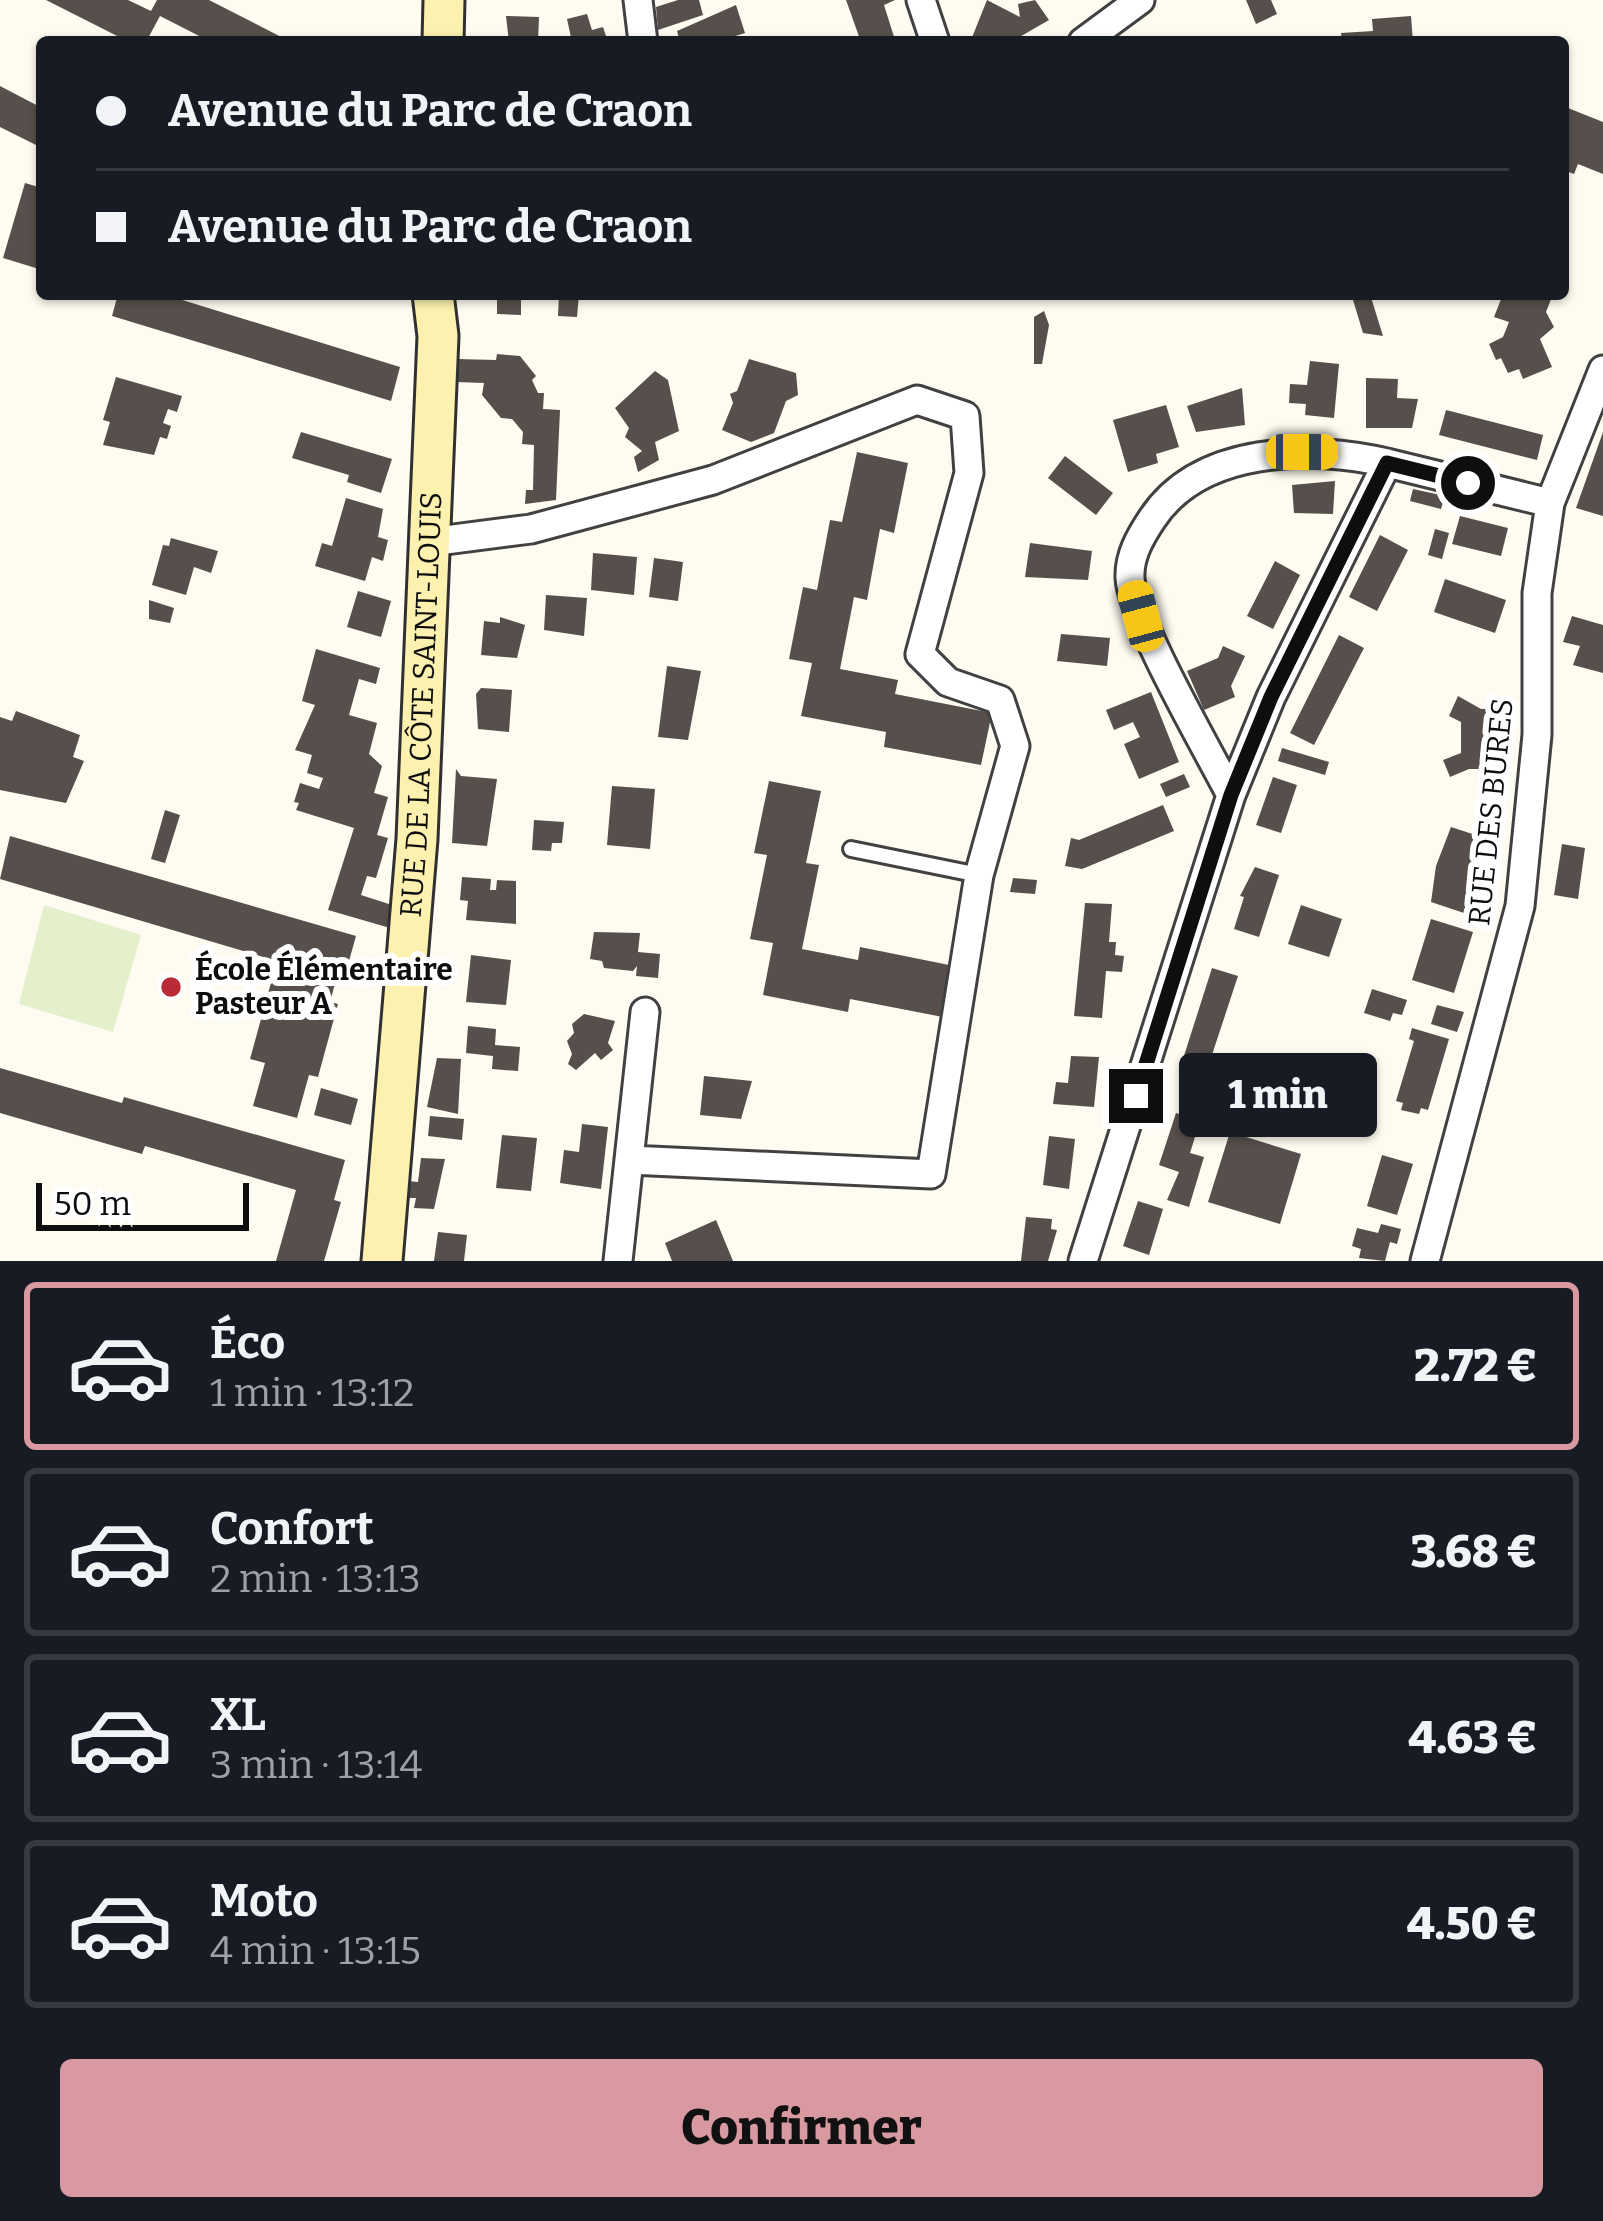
<!DOCTYPE html>
<html lang="fr">
<meta charset="utf-8">
<style>
body{margin:0;font-family:Bitter,serif;background:#20242c;color:#f1f3f6;height:100vh;display:flex;flex-direction:column;font-size:45px;white-space:nowrap}
*{box-sizing:border-box;margin:0}
p{font-size:39px;color:#9ea1a6}
.icon{flex:none;width:66px;height:66px;fill:none;stroke:currentColor;stroke-width:2;stroke-linecap:round;stroke-linejoin:round}
.map{position:relative;height:1261px;overflow:hidden}
.sheet{display:flex;flex-direction:column;background:#171b24;flex:1}
.sheet>*{flex:none}
.banner{position:absolute;left:36px;top:36px;width:1533px;height:264px;border-radius:12px;box-shadow:0 3px 9px #0004;display:grid;align-content:center;height:264px;padding:0 60px;background:#171b24}
.scale{position:absolute;left:36px;bottom:30px;width:213px;box-sizing:border-box;padding-left:12px;border:6px solid #0e0e0e;border-top:0;font-size:33px;line-height:42px;white-space:nowrap;color:#0e0e0e;-webkit-text-stroke:9px #fff;paint-order:stroke}
.end{position:absolute;width:54px;height:54px;margin:-27px;border:15px solid #0e0e0e;background:#fff;box-shadow:0 0 0 6px #fff}
.from{border-radius:50%}
.bubble{position:absolute;height:84px;border-radius:12px;background:#171b24;box-shadow:0 3px 9px #0004;font-size:39px;font-weight:800;line-height:84px;text-align:center}
.car{position:absolute;width:36px;height:72px;margin:-36px -18px;border-radius:15px;box-shadow:0 0 9px 3px #0007;background:linear-gradient(#f5c518 24%,#345 0 40%,#f5c518 0 76%,#345 0 86%,#f5c518 0)}
.banner b{display:flex;align-items:center;gap:42px;height:114px;font-size:45px}
.banner b+b{border-top:3px solid #363941}
.banner i{width:30px;height:30px;background:#f1f3f6}
ul{padding:21px 0 0;list-style:none}
li{display:flex;align-items:center;gap:36px;height:168px;margin:0 24px 18px;padding:0 36px;border:6px solid #363941;border-radius:12px}
li div{flex:1}
li b{display:block;font-size:45px}
li em{font-style:normal;font-weight:800}
li.on{border-color:#d899a0}
li>.icon{width:108px;height:108px;stroke-width:1.5}
.button{display:flex;gap:24px;margin-top:auto;padding:24px 60px}
.button a{flex:1;height:138px;border-radius:12px;background:#d899a0;color:#111;font-size:48px;font-weight:800;line-height:138px;text-align:center}
.map>svg:first-child{display:block}
</style>
<div class="map">
<svg width="1603" height="1261" viewBox="0 0 1603 1261">
<rect width="100%" height="100%" fill="#fefbf0"/>
<path fill="#e4efcc" d="M44,905L141,935L113,1032L19,1004Z"/>
<path fill="#574f4b" d="M46,0H128L151,11L157,0H209L291,42H211L160,16L146,42H129Z
M678,0H699L703,15L658,30L656,7Z
M846,0H895L884,5L895,40L861,42Z
M987,0L1020,17L1018,4L1035,0L1049,20L1011,42H976L971,40Z
M1246,0H1271L1277,14L1256,24Z
M736,5L745,33L732,37L734,42H680L677,31Z
M587,14L592,30L603,27L608,42H572L567,19Z
M506,16L539,17L538,42H509Z
M1411,16L1413,42H1342L1341,33L1373,31L1372,19Z
M0,86L42,108V148L0,127Z
M1563,106L1603,122V174L1578,164L1574,174L1563,170Z
M25,183L42,188L39,269L3,258Z
M118,294H163L400,367L391,401L112,316Z
M497,294H521V315L497,314Z
M559,294H579L577,317L558,316Z
M1370,294L1383,336L1363,333L1353,300Z
M1503,294H1553L1546,312L1554,327L1540,339L1552,367L1523,379L1519,369L1508,373L1501,358L1496,360L1489,344L1503,337L1509,322L1494,317Z
M1044,311L1049,325L1042,364H1034V317Z
M497,354L520,356L536,376L532,380L538,393H544L543,409L560,410L556,500L525,504L526,490H533L534,445L522,444L523,432L512,419L501,418L482,395L484,383L456,382L457,359L496,360Z
M749,359L796,373L798,395L786,401L774,433L751,442L722,430L733,403L730,394L737,391Z
M1310,361L1339,364L1334,418L1305,415L1306,404L1289,403L1290,384L1307,385Z
M655,371L668,380L679,431L655,442L659,460L638,472L634,457L642,451L625,437L629,428L615,408Z
M116,377L182,396L177,412L168,409L163,423L171,426L167,439L160,437L154,455L103,445L110,422L103,420Z
M1366,378L1398,379L1397,398L1418,399L1412,428H1366Z
M1242,388L1245,425L1196,432L1187,406Z
M1166,405L1179,447L1156,454L1158,463L1128,472L1113,420Z
M1446,410L1543,435L1537,460L1439,435Z
M301,432L392,459L381,493L347,482L349,475L292,458Z
M1603,432V516L1576,508Z
M857,452L908,463L894,533L880,529L867,600L854,597L840,669L898,680L895,694L992,713L981,765L884,747L886,732L801,716L812,663L789,659L803,587L817,590L830,520L842,522Z
M1065,456L1113,493L1096,515L1048,478Z
M1335,481L1333,514L1294,513L1292,485Z
M1413,489L1445,496L1441,509L1410,501Z
M346,498L383,509L378,537L388,540L383,561L372,557L365,581L315,566L322,543L332,546Z
M1460,516L1508,528L1501,556L1452,544Z
M1435,529L1449,533L1442,559L1428,555Z
M1380,535L1408,550L1377,611L1349,597Z
M171,538L218,551L211,573L194,567L186,595L152,585L163,545L169,546Z
M1030,543L1092,551L1088,580L1025,577Z
M593,553L637,557L634,595L591,590Z
M654,558L683,562L678,601L649,597Z
M1275,561L1300,575L1273,629L1247,616Z
M1445,579L1506,600L1495,633L1434,612Z
M358,591L391,601L381,637L347,627Z
M546,595L587,598L584,636L544,630Z
M149,600L174,608L170,623L149,619Z
M1572,616L1603,625V673L1573,665L1580,646L1563,642Z
M500,617L525,625L517,658L481,655L484,621L500,623Z
M1061,634L1110,638L1107,666L1057,661Z
M1339,635L1364,648L1314,745L1290,733Z
M1223,646L1245,656L1231,686L1235,697L1204,710L1187,671L1218,658Z
M316,649L380,668L376,684L359,679L349,715L377,723L369,754L382,766L374,793L388,797L377,835L388,838L376,878L367,876L361,895L392,905L390,928L328,910L354,828L296,810L299,803L294,802L300,783L319,789L323,778L307,773L312,755L295,750L315,705L302,701Z
M667,666L701,671L688,740L658,737Z
M481,688L512,690L509,732L478,729L476,694Z
M1151,692L1179,762L1139,779L1124,744L1140,737L1133,722L1114,730L1106,710Z
M1458,696L1481,709L1500,708L1497,769H1469L1450,777L1443,760L1461,753V722L1449,716Z
M16,711L80,735L73,757L84,761L66,803L0,790V717L12,721Z
M1282,748L1329,762L1325,775L1278,761Z
M456,769L461,776L497,779L487,846L452,843Z
M1184,774L1190,787L1166,797L1160,784Z
M1273,777L1297,785L1281,833L1256,825Z
M769,781L821,791L806,863L819,865L802,949L858,960L860,947L959,967L948,1018L850,999L848,1012L763,995L773,943L750,939L767,855L754,853Z
M612,786L655,789L650,849L607,845Z
M1163,805L1174,831L1082,869L1065,866L1071,838L1079,840Z
M165,810L180,815L165,863L151,859Z
M534,820L564,822L562,843H552L551,851L532,850Z
M1451,827L1488,839L1464,913L1431,902L1436,866Z
M10,836L356,936L349,961L342,958L330,1002L338,1004L318,1077L309,1075L297,1118L253,1106L265,1063L250,1059L277,961L0,879Z
M1562,844L1585,848L1578,899L1554,895Z
M1255,867L1279,875L1259,937L1234,929L1244,897L1240,896Z
M462,877L491,879L490,890H496L497,880L516,881V924L466,920L468,901L460,900Z
M1013,878L1037,880L1035,894L1010,892Z
M1085,903L1112,904L1109,942H1116L1115,955L1124,956L1122,972L1106,971L1102,1018L1074,1016Z
M1301,905L1342,919L1329,957L1288,944Z
M1431,919L1473,932L1454,993L1412,980Z
M594,932L640,933L638,952L660,954L658,978L636,976L637,966L633,971L604,968L602,961L590,959Z
M471,955L511,960L506,1005L466,1002Z
M1212,968L1238,976L1207,1070L1182,1062Z
M1372,989L1407,1000L1402,1015L1393,1013L1390,1021L1364,1013Z
M1437,1005L1464,1012L1457,1032L1431,1024Z
M584,1014L615,1021L608,1043L613,1050L601,1060L595,1053L576,1070L568,1064L572,1054L567,1041L574,1033L572,1024Z
M468,1026L496,1029L495,1045L520,1047L518,1071L492,1069L493,1056L466,1053Z
M1412,1028L1449,1039L1428,1110L1421,1108L1419,1114L1401,1110L1403,1103L1396,1101L1414,1041L1409,1039Z
M1071,1056L1099,1057L1094,1107L1053,1104L1056,1082L1068,1083Z
M437,1058L461,1059L458,1114L427,1107Z
M0,1068L122,1103L124,1097L345,1160L334,1200L341,1202L324,1261H276L296,1190L145,1146L142,1154L0,1113Z
M704,1076L752,1081L741,1119L700,1115Z
M321,1088L358,1099L351,1125L314,1115Z
M1176,1113L1200,1121L1190,1153L1204,1157L1189,1207L1167,1200L1179,1172L1159,1165Z
M430,1116L464,1119L462,1140L428,1136Z
M582,1124L608,1127L601,1189L560,1183L564,1150L579,1152Z
M1230,1132L1301,1154L1280,1224L1208,1202Z
M502,1135L537,1138L531,1191L496,1188Z
M1049,1136L1075,1139L1069,1189L1043,1185Z
M1382,1155L1413,1164L1397,1215L1367,1206Z
M421,1158L445,1159L434,1209L414,1208L416,1198H406L408,1181L418,1182Z
M1138,1201L1163,1209L1149,1255L1123,1246Z
M1026,1217L1052,1219L1051,1229L1057,1230L1048,1261H1021Z
M716,1220L733,1261H672L665,1243Z
M1381,1224L1401,1229L1397,1244L1390,1242L1385,1261L1359,1258L1361,1249L1352,1246L1357,1228L1378,1233Z
M438,1232L467,1235L464,1261H434Z"/>
<g fill="none" stroke-linecap="round" stroke-linejoin="round">
<g stroke="#414141" stroke-width="20">
<path id="lane" d="M851,849L979,875"/>
</g>
<g stroke="#414141" stroke-width="33">
<path id="street" d="M638,0L643,42
M921,0L935,42
M1083,42L1140,0
M430,542L531,529L713,480L917,400L965,416L969,473L920,654L948,682L1000,700L1015,746L979,875L931,1174L630,1160
M1231,795C1208,750 1132,620 1130,578C1129,556 1140,537 1152,519C1200,446 1311,445 1387,463
M618,1261L645,1012
M1083,1261L1231,795L1271,697L1387,463L1550,503
M1425,1261L1520,906L1537,735V593L1550,503L1603,370"/>
</g>
<g stroke="#303030" stroke-width="45">
<g id="secondary">
<path d="M443,42L444,0"/>
<path id="s1" d="M382,1261L417,839L438,336L433,294"/>
</g>
</g>
<use href="#lane" stroke="#fff" stroke-width="14"/>
<use href="#street" stroke="#fff" stroke-width="27"/>
<use href="#secondary" stroke="#fcf1ae" stroke-width="39"/>
</g>
<g fill="none" stroke-linecap="round" stroke-linejoin="round">
<path stroke="#0e0e0e" stroke-width="15" d="M1136,1096L1231,795L1271,697L1387,463L1468,483"/>
</g>
<circle fill="#b92b36" stroke="#fff" stroke-width="4.5" cx="171" cy="987" r="12"/>
<g text-anchor="middle" stroke-width="12" stroke-linejoin="round" paint-order="stroke">
<g font-size="30" fill="#0e0e0e" stroke="#fff">
<text dy="10" stroke="none"><textPath href="#s1" startOffset="558">RUE DE LA CÔTE SAINT-LOUIS</textPath></text>
<text transform="translate(1491 812) rotate(-84)" y="10">RUE DES BURES</text>
</g>
<g font-size="30" font-weight="bold" fill="#0e0e0e" stroke="#fff" text-anchor="start">
<text x="195" y="980">École Élémentaire<tspan x="195" dy="34">Pasteur A</tspan></text>
</g>
</g>
</svg>
<div class="scale">50 m</div>
<i class="end from" style="left:1468px;top:483px"></i>
<i class="end" style="left:1136px;top:1096px"></i>
<div class="bubble" style="left:1179px;top:1053px;width:198px">1 min</div>
<i class="car" style="left:1302px;top:452px;rotate:90deg"></i>
<i class="car" style="left:1141px;top:616px;rotate:345deg"></i>
<div class="banner">
<b><i class="from"></i>Avenue du Parc de Craon</b>
<b><i></i>Avenue du Parc de Craon</b>
</div>
</div>
<section class="sheet">
<ul>
<li class="on"><svg class="icon" aria-label="car" viewBox="0 0 24 24"><path d="M5 17H2v-5l4-1 3-4h7l3 4 3 1v5h-3M9 17h6M6 11h13"/><circle cx="7" cy="17" r="2"/><circle cx="17" cy="17" r="2"/></svg><div><b>Éco</b><p>1 min · 13:12</p></div><em>2.72 €</em></li>
<li><svg class="icon" aria-label="car" viewBox="0 0 24 24"><path d="M5 17H2v-5l4-1 3-4h7l3 4 3 1v5h-3M9 17h6M6 11h13"/><circle cx="7" cy="17" r="2"/><circle cx="17" cy="17" r="2"/></svg><div><b>Confort</b><p>2 min · 13:13</p></div><em>3.68 €</em></li>
<li><svg class="icon" aria-label="car" viewBox="0 0 24 24"><path d="M5 17H2v-5l4-1 3-4h7l3 4 3 1v5h-3M9 17h6M6 11h13"/><circle cx="7" cy="17" r="2"/><circle cx="17" cy="17" r="2"/></svg><div><b>XL</b><p>3 min · 13:14</p></div><em>4.63 €</em></li>
<li><svg class="icon" aria-label="car" viewBox="0 0 24 24"><path d="M5 17H2v-5l4-1 3-4h7l3 4 3 1v5h-3M9 17h6M6 11h13"/><circle cx="7" cy="17" r="2"/><circle cx="17" cy="17" r="2"/></svg><div><b>Moto</b><p>4 min · 13:15</p></div><em>4.50 €</em></li>
</ul>
<div class="button"><a>Confirmer</a></div>
</section>
